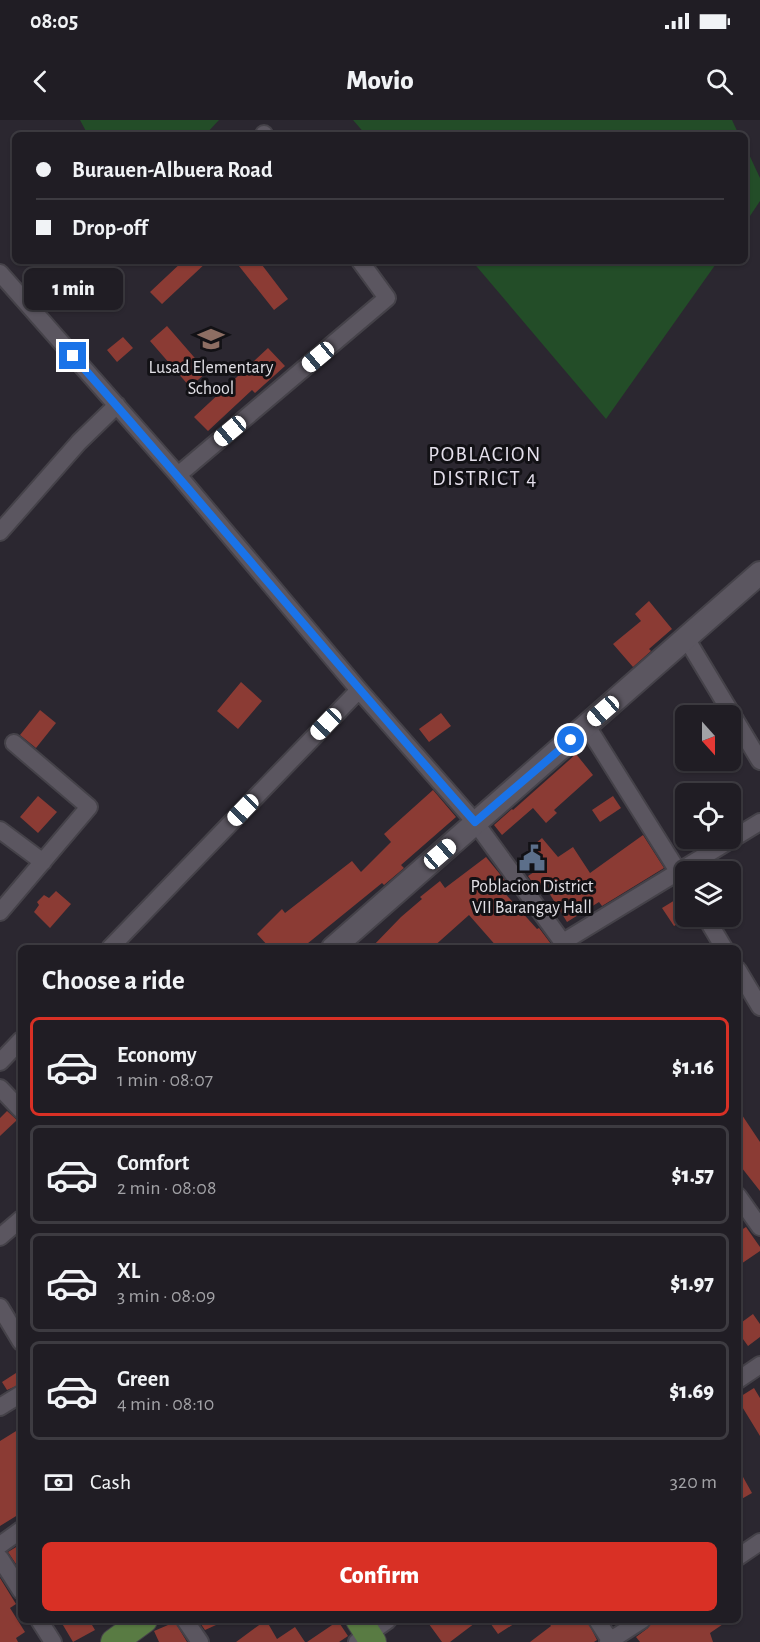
<!DOCTYPE html>
<meta charset="utf-8">
<style>
body{margin:0;font-family:"Alegreya Sans",sans-serif;background:#28262c;color:#f1f3f6;height:100vh;display:flex;flex-direction:column;font-size:22px;white-space:nowrap}
*{box-sizing:border-box;margin:0}
p{font-size:20px;color:#a2a2a6}
.icon{flex:none;width:33px;height:33px;fill:none;stroke:currentColor;stroke-width:2;stroke-linecap:round;stroke-linejoin:round}
.map{position:relative;flex:1;overflow:hidden}
.details{position:absolute;left:18px;top:825px;width:723px;height:678px;display:flex;flex-direction:column;background:#201d24;border-radius:9px;box-shadow:0 2px 4px #0004,0 0 0 2px #3d3b41}
.details>*{flex:none}
.banner{position:absolute;left:12px;top:12px;width:736px;height:132px;border-radius:9px;box-shadow:0 2px 4px #0004,0 0 0 2px #3d3b41;display:grid;align-content:center;height:132px;padding:0 24px;background:#201d24}
.needle{width:39px;rotate:159deg}
.fabs{position:absolute;left:675px;top:585px;display:grid;gap:12px}
.fabs a{display:grid;place-items:center;width:66px;height:66px;border-radius:9px;background:#201d24;box-shadow:0 2px 4px #0004,0 0 0 2px #3d3b41;font-size:30px}
.end{position:absolute;width:27px;height:27px;margin:-14px;border:8px solid #1a73e8;background:#fff;box-shadow:0 0 0 3px #fff}
.from{border-radius:50%}
.bubble{position:absolute;height:42px;border-radius:9px;background:#201d24;box-shadow:0 2px 4px #0004,0 0 0 2px #3d3b41;font-size:20px;font-weight:800;line-height:42px;text-align:center}
.car{position:absolute;width:18px;height:36px;margin:-18px -9px;border-radius:8px;box-shadow:0 0 4px 2px #0007;background:linear-gradient(#fff 24%,#345 0 40%,#fff 0 76%,#345 0 86%,#fff 0)}
.banner b{display:flex;align-items:center;gap:21px;height:57px;font-size:22px}
.banner b+b{border-top:2px solid #3d3b41}
.banner i{width:15px;height:15px;background:#f1f3f6}
ul{padding:0;list-style:none}
li{display:flex;align-items:center;gap:18px;height:99px;margin:0 12px 9px;padding:0 12px;border:3px solid #3d3b41;border-radius:9px}
li div{flex:1}
li b{display:block;font-size:22px}
li em{font-style:normal;font-weight:800}
li.on{border-color:#d93025}
li>.icon{width:54px;height:54px;stroke-width:1.5}
h2{padding:0 24px;font-size:27px;line-height:72px}
.pay{display:flex;align-items:center;gap:15px;height:66px;padding:0 24px;font-size:22px}
.pay p{margin-inline-start:auto}
.primary-button{display:flex;gap:12px;margin-top:auto;padding:12px 24px}
.primary-button a{flex:1;height:69px;border-radius:9px;background:#d93025;color:#fff;font-size:24px;font-weight:800;line-height:69px;text-align:center}
.status{display:flex;justify-content:space-between;align-items:center;height:42px;padding:0 30px;background:#201d24;direction:ltr}
.status svg{height:16px;fill:currentColor}
header{display:flex;justify-content:space-between;align-items:center;height:78px;padding:0 24px;background:#201d24;font-size:27px;font-weight:800}
.map>svg:first-child{display:block}
</style>
<div class="status"><b>08:05</b><svg viewBox="0 0 49 12"><path d="M0 12V9h3v3zM5 12V6h3v6zM10 12V3h3v9zM15 12V0h3v12zM26 1h20v11H26zM47 4h2v5h-2z"/></svg></div>
<header><svg class="icon" aria-label="back" viewBox="0 0 24 24"><path d="M15 5l-7 7 7 7"/></svg>Movio<svg class="icon" aria-label="search" viewBox="0 0 24 24"><circle cx="10" cy="10" r="6"/><path d="M15 15l6 6"/></svg></header>
<div class="map">
<svg width="760" height="1522" viewBox="0 0 760 1522">
<rect width="100%" height="100%" fill="#2b2730"/>
<path fill="#234d28" d="M80,0H219L205,15H88Z
M353,0H732L739,15H366Z
M746,28L760,58V81L746,102Z
M472,141H718L606,299Z"/>
<path fill="#8b3b34" d="M183,141H208L162,184L150,172Z
M235,141H259L288,179L274,190Z
M167,206L207,252L190,267L150,221Z
M123,217L133,228L117,242L107,230Z
M268,228L285,246L255,273L252,270L208,311L194,297Z
M649,481L672,509L649,529L651,531L633,547L613,524L641,501L635,494Z
M241,562L262,581L238,609L217,591Z
M40,590L56,603L36,628L20,615Z
M441,593L451,606L429,622L419,609Z
M576,634L593,655L554,690L557,693L546,703L533,688L502,715L494,705L512,689L513,690Z
M433,670L456,697L401,745L404,748L384,765L382,763L302,828H270L257,814L282,789L285,793L352,741L361,752L391,722L384,714Z
M38,676L57,692L38,713L20,697Z
M613,676L621,688L600,702L592,690Z
M643,715L664,748L602,786L599,782L567,802L546,768L539,772L528,756L543,746L528,730L542,718L558,737L573,727L590,753Z
M486,737L508,764L501,769L537,809L539,808L554,828H498L469,795L432,828H371L401,797L422,779L420,777L440,761L445,768Z
M56,771L71,784L50,808L34,792L39,785L37,782L44,775L49,778Z
M680,777L686,786V799L674,806L662,788Z
M738,989L760,1022V1071L738,1043Z
M7,991L17,1000L0,1016V998Z
M746,1107L760,1127V1131L738,1146V1112Z
M753,1194L760,1204V1217L748,1226L738,1212V1205Z
M16,1253L21,1264L7,1270L2,1262Z
M754,1268L760,1278V1316L738,1280V1278Z
M21,1308V1393L0,1406V1321Z
M738,1348L752,1373L738,1381Z
M21,1424V1450H20L8,1432Z
M0,1458L16,1484L10,1488L25,1512L16,1518L18,1522H0Z
M60,1500H89L95,1510L73,1522Z
M198,1500H227L205,1510Z
M266,1500L277,1519L295,1507L305,1522H236Z
M426,1500H479L450,1522H442Z
M488,1500H520L498,1514Z
M547,1500H587L597,1520L594,1522H530L551,1506Z
M652,1500H729L710,1513L713,1522H640L636,1517L648,1508Z
M338,1501L348,1516L339,1522H307Z
M175,1502L187,1522H159L154,1511Z"/>
<g fill="none" stroke-linecap="round" stroke-linejoin="round">
<g stroke="#454249" stroke-width="20">
<path id="street" d="M264,14V15
M0,153L178,355L359,570L475,702L567,828
M178,355L387,178L360,141
M0,412L79,322L117,285
M686,518L760,641
M587,606L686,764
M0,710L43,742
M0,792L89,687L14,623
M705,796L724,828
M563,822L760,702
M110,828L359,570
M738,850L760,887
M0,942L21,920
M0,968L21,990
M738,1076L760,1107
M0,1117L21,1099
M0,1187L21,1222
M738,1260L760,1245
M0,1287L21,1274
M0,1425L21,1410
M738,1437L760,1422
M0,1438L21,1471
M39,1500L53,1522
M185,1500L200,1522
M597,1500L611,1522
M357,1522L388,1500
M608,1522L642,1500"/>
</g>
<g stroke="#454249" stroke-width="26">
<path id="secondary" d="M333,828L760,453"/>
</g>
<g stroke="#454249" stroke-width="28">
<path id="primary" d="M359,1500L373,1522
M114,1522L144,1500"/>
</g>
<use href="#street" stroke="#5b5660" stroke-width="16"/>
<use href="#secondary" stroke="#5b5660" stroke-width="22"/>
<use href="#primary" stroke="#597b43" stroke-width="26"/>
</g>
<g fill="none" stroke-linecap="round" stroke-linejoin="round">
<path stroke="#1a73e8" stroke-width="8" d="M73,236C209,390 339,548 475,702L571,620"/>
</g>
<defs>
<g id="school-bare" transform="scale(2.07)"><path d="M0-5L7-2L0 1L-7-2ZM-4 1L0 2.5L4 1V4Q0 6-4 4Z" fill="#8d6e63" stroke="#121115" stroke-width="2.5" paint-order="stroke"/></g>
<g id="civic-bare" transform="scale(2.07)"><path d="M-.6-6.5H3V-4.5H.6V-3L4-1V1h2V6H-6V1h2V-1L-.6-3ZM-1.2 2.5V6h2.4V2.5Z" fill="#5c6f8a" stroke="#121115" stroke-width="2.5" paint-order="stroke"/></g>
</defs>
<g fill-rule="evenodd">
<use href="#school-bare" x="211" y="219"/>
<use href="#civic-bare" x="532" y="738"/>
</g>
<g text-anchor="middle" stroke-width="6" stroke-linejoin="round" paint-order="stroke">
<g font-size="18" fill="#e2e0e6" stroke="#121115">
<text x="211" y="253">Lusad Elementary<tspan x="211" dy="21">School</tspan></text>
<text x="532" y="772">Poblacion District<tspan x="532" dy="21">VII Barangay Hall</tspan></text>
</g>
<g font-size="21" letter-spacing="1.5" fill="#e5e0ec" stroke="#121115">
<text x="485" y="341">POBLACION<tspan x="485" dy="24">DISTRICT 4</tspan></text>
</g>
</g>
</svg>
<div class="fabs">
<a><svg class="needle" viewBox="-14 -14 28 28"><path d="M0-13l5 13h-10z" fill="#e53935"/><path d="M0 13l5-13h-10z" fill="#a2a2a6"/></svg></a>
<a><svg class="icon" aria-label="locate" viewBox="0 0 24 24"><circle cx="12" cy="12" r="6"/><path d="M12 2v4M12 18v4M2 12h4M18 12h4"/></svg></a>
<a><svg class="icon" aria-label="layers" viewBox="0 0 24 24"><path d="M12 4l9 5-9 5-9-5zM3 14l9 5 9-5"/></svg></a>
</div>
<i class="end from" style="left:571px;top:620px"></i>
<i class="end" style="left:73px;top:236px"></i>
<div class="bubble" style="left:24px;top:148px;width:99px">1 min</div>
<i class="car" style="left:318px;top:237px;rotate:230deg"></i>
<i class="car" style="left:230px;top:311px;rotate:230deg"></i>
<i class="car" style="left:603px;top:591px;rotate:229deg"></i>
<i class="car" style="left:326px;top:604px;rotate:224deg"></i>
<i class="car" style="left:243px;top:690px;rotate:224deg"></i>
<i class="car" style="left:440px;top:734px;rotate:49deg"></i>
<div class="banner">
<b><i class="from"></i>Burauen-Albuera Road</b>
<b><i></i>Drop-off</b>
</div>
<section class="details">
<h2>Choose a ride</h2>
<ul>
<li class="on"><svg class="icon" aria-label="car" viewBox="0 0 24 24"><path d="M5 17H2v-5l4-1 3-4h7l3 4 3 1v5h-3M9 17h6M6 11h13"/><circle cx="7" cy="17" r="2"/><circle cx="17" cy="17" r="2"/></svg><div><b>Economy</b><p>1 min · 08:07</p></div><em>$1.16</em></li>
<li><svg class="icon" aria-label="car" viewBox="0 0 24 24"><path d="M5 17H2v-5l4-1 3-4h7l3 4 3 1v5h-3M9 17h6M6 11h13"/><circle cx="7" cy="17" r="2"/><circle cx="17" cy="17" r="2"/></svg><div><b>Comfort</b><p>2 min · 08:08</p></div><em>$1.57</em></li>
<li><svg class="icon" aria-label="car" viewBox="0 0 24 24"><path d="M5 17H2v-5l4-1 3-4h7l3 4 3 1v5h-3M9 17h6M6 11h13"/><circle cx="7" cy="17" r="2"/><circle cx="17" cy="17" r="2"/></svg><div><b>XL</b><p>3 min · 08:09</p></div><em>$1.97</em></li>
<li><svg class="icon" aria-label="car" viewBox="0 0 24 24"><path d="M5 17H2v-5l4-1 3-4h7l3 4 3 1v5h-3M9 17h6M6 11h13"/><circle cx="7" cy="17" r="2"/><circle cx="17" cy="17" r="2"/></svg><div><b>Green</b><p>4 min · 08:10</p></div><em>$1.69</em></li>
</ul>
<div class="pay"><svg class="icon" aria-label="cash" viewBox="0 0 24 24"><path d="M3 7h18v10H3z"/><circle cx="12" cy="12" r="2"/></svg>Cash<p>320 m</p></div>
<div class="primary-button"><a>Confirm</a></div>
</section>
</div>
